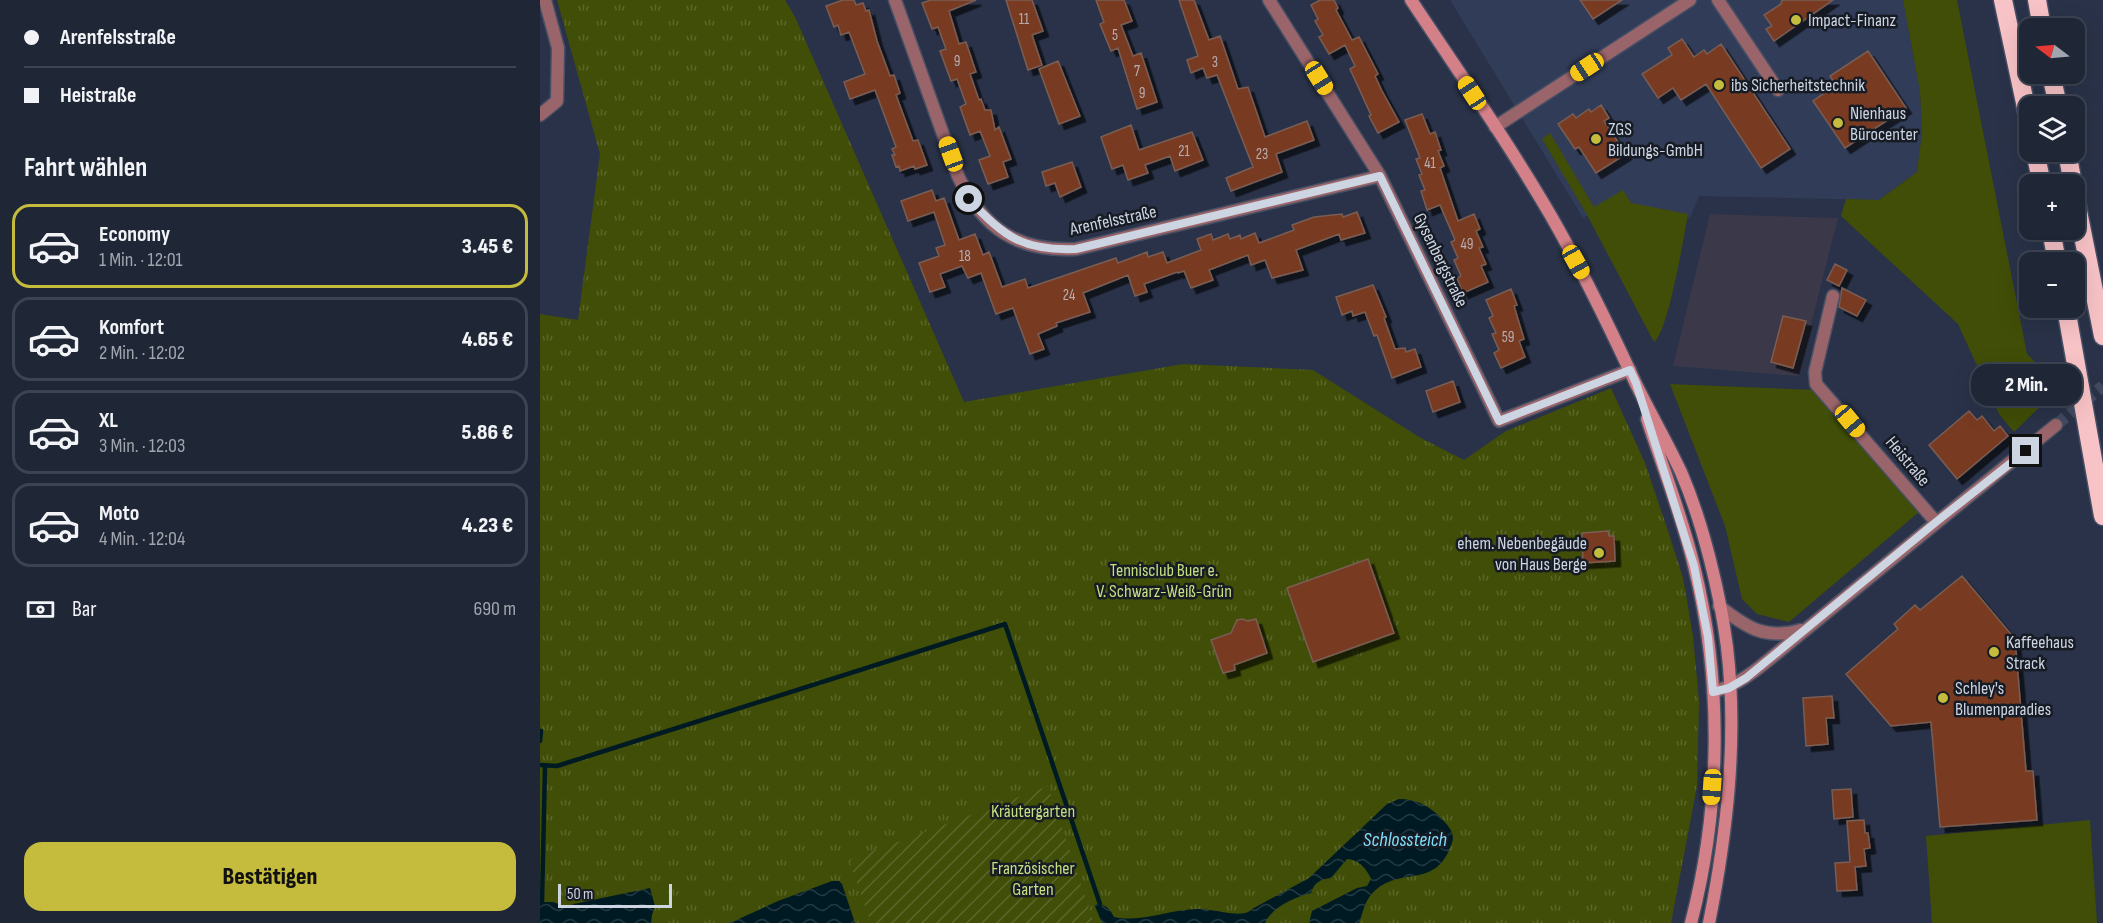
<!DOCTYPE html>
<html lang="de">
<meta charset="utf-8">
<style>
body{margin:0;font-family:"Sofia Sans Condensed",sans-serif;background:#272e3e;color:#f1f3f6;height:100vh;display:flex;flex-direction:column;font-size:22px;white-space:nowrap}
*{box-sizing:border-box;margin:0}
p{font-size:20px;color:#a1a5ad}
.icon{flex:none;width:33px;height:33px;fill:none;stroke:currentColor;stroke-width:2;stroke-linecap:round;stroke-linejoin:round}
.map{position:relative;flex:1;overflow:hidden}
.drawer{display:flex;flex-direction:column;background:#1f2636;width:540px}
.drawer>*{flex:none}
.banner{display:grid;align-content:center;height:132px;padding:0 24px;background:#1f2636}
.needle{width:39px;rotate:286deg}
.fabs{position:absolute;left:1479px;top:18px;display:grid;gap:12px}
.fabs a{display:grid;place-items:center;width:66px;height:66px;border-radius:12px;background:#1f2636;box-shadow:0 6px 24px #0002,0 0 0 2px #3c4351;font-size:30px}
.scale{position:absolute;left:18px;bottom:15px;width:114px;box-sizing:border-box;padding-left:6px;border:3px solid #cdd4e2;border-top:0;font-size:16px;line-height:21px;white-space:nowrap;color:#cdd4e2;-webkit-text-stroke:4px #161b24;paint-order:stroke}
.end{position:absolute;width:27px;height:27px;margin:-14px;border:8px solid #cdd4e2;background:#111;box-shadow:0 0 0 3px #111}
.from{border-radius:50%}
.bubble{position:absolute;height:42px;border-radius:18px;background:#1f2636;box-shadow:0 6px 24px #0002,0 0 0 2px #3c4351;font-size:20px;font-weight:800;line-height:42px;text-align:center}
.car{position:absolute;width:18px;height:36px;margin:-18px -9px;border-radius:8px;box-shadow:0 0 4px 2px #0007;background:linear-gradient(#f5c518 24%,#345 0 40%,#f5c518 0 76%,#345 0 86%,#f5c518 0)}
.banner b{display:flex;align-items:center;gap:21px;height:57px;font-size:22px}
.banner b+b{border-top:2px solid #3c4351}
.banner i{width:15px;height:15px;background:#f1f3f6}
ul{padding:0;list-style:none}
li{display:flex;align-items:center;gap:18px;height:84px;margin:0 12px 9px;padding:0 12px;border:3px solid #3c4351;border-radius:18px}
li div{flex:1}
li b{display:block;font-size:22px}
li em{font-style:normal;font-weight:800}
li.current{border-color:#c5bc3d}
li>.icon{width:54px;height:54px;stroke-width:1.5}
h2{padding:0 24px;font-size:27px;line-height:72px}
.pay{display:flex;align-items:center;gap:15px;height:66px;padding:0 24px;font-size:22px}
.pay p{margin-inline-start:auto}
.cta{display:flex;gap:12px;margin-top:auto;padding:12px 24px}
.cta a{flex:1;height:69px;border-radius:18px;background:#c5bc3d;color:#111;font-size:24px;font-weight:800;line-height:69px;text-align:center}
main{display:flex;flex:1;min-height:0}
.map>svg:first-child{display:block}
</style>
<main>
<section class="drawer">
<div class="banner">
<b><i class="from"></i>Arenfelsstraße</b>
<b><i></i>Heistraße</b>
</div>
<h2>Fahrt wählen</h2>
<ul>
<li class="current"><svg class="icon" aria-label="car" viewBox="0 0 24 24"><path d="M5 17H2v-5l4-1 3-4h7l3 4 3 1v5h-3M9 17h6M6 11h13"/><circle cx="7" cy="17" r="2"/><circle cx="17" cy="17" r="2"/></svg><div><b>Economy</b><p>1 Min. · 12:01</p></div><em>3.45 €</em></li>
<li><svg class="icon" aria-label="car" viewBox="0 0 24 24"><path d="M5 17H2v-5l4-1 3-4h7l3 4 3 1v5h-3M9 17h6M6 11h13"/><circle cx="7" cy="17" r="2"/><circle cx="17" cy="17" r="2"/></svg><div><b>Komfort</b><p>2 Min. · 12:02</p></div><em>4.65 €</em></li>
<li><svg class="icon" aria-label="car" viewBox="0 0 24 24"><path d="M5 17H2v-5l4-1 3-4h7l3 4 3 1v5h-3M9 17h6M6 11h13"/><circle cx="7" cy="17" r="2"/><circle cx="17" cy="17" r="2"/></svg><div><b>XL</b><p>3 Min. · 12:03</p></div><em>5.86 €</em></li>
<li><svg class="icon" aria-label="car" viewBox="0 0 24 24"><path d="M5 17H2v-5l4-1 3-4h7l3 4 3 1v5h-3M9 17h6M6 11h13"/><circle cx="7" cy="17" r="2"/><circle cx="17" cy="17" r="2"/></svg><div><b>Moto</b><p>4 Min. · 12:04</p></div><em>4.23 €</em></li>
</ul>
<div class="pay"><svg class="icon" aria-label="cash" viewBox="0 0 24 24"><path d="M3 7h18v10H3z"/><circle cx="12" cy="12" r="2"/></svg>Bar<p>690 m</p></div>
<div class="cta"><a>Bestätigen</a></div>
</section>
<div class="map">
<svg width="1563" height="923" viewBox="0 0 1563 923">
<defs>
<pattern id="park-tufts" width="24" height="20" patternUnits="userSpaceOnUse" patternTransform="scale(1.5)"><rect width="24" height="20" fill="#404e07"/><path d="M3 7l-1-3M5 7V3M7 7l1-3M15 17l-1-3M17 17v-4M19 17l1-3" fill="none" stroke="#5a672b"/></pattern>
<pattern id="garden-furrows" width="10" height="10" patternUnits="userSpaceOnUse" patternTransform="scale(1.5)"><rect width="10" height="10" fill="#404e07"/><path d="M-1 1l2-2M0 10L10 0M9 11l2-2" fill="none" stroke="#5a672b"/></pattern>
<pattern id="water-waves" width="16" height="10" patternUnits="userSpaceOnUse" patternTransform="scale(1.5)"><rect width="16" height="10" fill="#001a23"/><path d="M0 5q4-4 8 0t8 0" fill="none" stroke="#243a43"/></pattern>
<filter id="shadow"><feDropShadow dx="5.5" dy="5.5" stdDeviation="0" flood-color="#0009"/></filter>
</defs>
<rect width="100%" height="100%" fill="#293248"/>
<path fill="#313c58" d="M910,0H1363L1380,91L1382,132L1377,172L1339,200L1159,196L1150,218L1087,206L1080,195L1043,218Z"/>
<path fill="#3b3849" d="M1170,214L1298,218L1258,376L1133,366Z"/>
<path fill="#404e07" d="M1363,0H1417L1487,354L1505,372L1510,397L1474,432L1459,414L1418,324L1301,216L1306,199L1339,200L1377,172L1382,132L1380,91Z
M1010,133L1054,207L1083,190L1091,203L1148,214C1144,236 1128,333 1114,342L1046,213L1002,139Z
M1130,384L1275,390L1379,512L1249,622L1217,614L1202,599L1185,526Z
M1550,820L1557,923H1392L1386,836Z"/>
<path fill="url(#park-tufts)" d="M17,0H245L255,17L424,402L643,364L773,370L879,437L924,460L966,431L1071,388L1105,463L1128,531L1143,578L1153,636L1159,702L1157,786L1131,923H0V314L38,320L60,154Z"/>
<path fill="url(#garden-furrows)" d="M508,786L554,923H331L309,860Z"/>
<path fill="url(#water-waves)" d="M859,799C878,799 891,807 903,820C912,830 916,836 910,848C894,887 865,868 838,888C825,898 824,909 819,923H769L772,911L817,888L827,886L831,879C827,869 818,859 807,859L791,878C780,879 774,883 771,893C755,897 732,907 725,923H562L555,906L556,904C566,904 570,909 574,917C604,923 629,909 658,909C673,908 703,920 712,909L769,878L847,804Z
M292,881H299L302,884L315,923H190L238,901Z
M110,888L115,906L112,915L111,923H0V902H13L24,906Z"/>
<g fill="none" stroke-linecap="round" stroke-linejoin="round">
<path stroke="#001a23" stroke-width="4.5" d="M0,741L1,731
M0,765L17,766L465,624L560,904
M2,902L5,766"/>
</g>
<path fill="#783b23" stroke="#7a5d53" stroke-width="1.5" filter="url(#shadow)" d="M303,0H314L316,5L323,3L326,11L329,10L337,41L350,76L354,75L360,93L356,95L373,141L378,140L387,165L375,169L374,166L360,171L359,166L356,167L352,155H355L352,149L356,147L335,90L310,99L304,82L325,74L309,32L301,35L298,25L294,27L286,6Z
M391,0H436L409,11L419,44L426,42L436,72L430,74L439,100L441,99L445,110H451L455,130L459,127L471,159L463,162L468,177L448,184L439,160L450,156L440,131L430,135L420,107L426,104L417,79L411,81L400,51L406,49L398,27L392,29L382,3Z
M466,0H492L503,31L492,35L502,65L488,70Z
M556,0H584L592,21L581,25L593,56L601,53L617,102L597,109L578,48L571,51L560,24L564,22Z
M639,0H654L669,40L680,36L698,89L708,87L725,137L767,121L774,140L736,154L742,172L691,191L686,178L713,167L677,75L667,78L663,68L651,73L647,60L658,56Z
M780,0H794L798,8L796,10L812,40L819,37L838,74L835,76L842,91L859,122L838,133L829,116L831,115L810,69L815,66L805,45L789,54L779,37L783,35L775,21L778,19L771,5Z
M1040,0H1082L1053,19Z
M1242,0H1293L1234,41L1226,29L1232,26L1224,15L1241,4Z
M1142,39L1154,57L1164,50L1167,54L1181,44L1250,149L1221,168L1166,84L1141,100L1133,88L1118,98L1102,74L1132,55L1128,48Z
M1328,51L1366,108L1305,148L1273,101L1296,85L1290,76Z
M518,61L540,116L519,124L499,69Z
M1061,105L1069,118L1064,121L1086,154L1056,173L1039,147L1035,149L1018,124L1033,114L1036,118L1049,109L1051,112Z
M882,114L890,134L895,132L901,150L898,151L904,166L900,168L918,221L934,214L940,229L936,231L943,247L939,248L946,264L941,266L948,282L923,293L917,278L921,276L914,260L918,258L911,242L915,240L900,205L887,210L881,191L885,190L879,175L882,174L876,159L880,158L865,120Z
M591,125L599,150L652,132L663,160L635,171L630,156L605,165L608,173L588,180L583,165L572,169L561,137Z
M532,162L541,187L520,197L515,183L506,186L502,172Z
M392,190L396,201L404,198L419,240L435,234L443,255L449,252L462,287L485,279L488,288L576,258L578,263L607,252L608,257L623,252L627,263L661,250L657,239L671,234L673,240L688,234L690,239L700,235L701,239L715,233L719,243L754,230L752,225L774,217L802,214L803,217L817,212L825,233L801,240L799,234L756,250L763,270L732,278L725,260L711,265L708,255L669,270L673,280L651,288L644,271L638,273L637,272L604,284L607,292L595,296L588,275L543,293L550,312L516,323L517,326L498,334L504,349L490,354L473,308L456,314L441,273L428,278L422,266L400,274L405,287L390,292L379,263L399,256L396,248L405,245L394,212L368,221L361,201Z
M1295,264L1307,270L1299,286L1287,280Z
M833,285L846,317L844,318L855,349L865,348L866,352L875,349L881,367L852,378L837,335L834,336L825,312L813,316L812,311L802,315L796,297Z
M1302,288L1326,300L1317,316L1299,307Z
M971,289L977,305L974,306L984,339L979,341L985,357L961,368L954,353L959,350L952,334L956,333L949,318L953,316L946,300Z
M1243,316L1266,321L1253,368L1231,362Z
M913,381L920,402L893,412L886,391Z
M1429,411L1437,420L1442,416L1454,431L1460,426L1468,436L1417,479L1389,445Z
M1068,531L1069,536H1074L1075,561L1043,563L1042,533Z
M828,559L854,633L773,662L747,588Z
M1422,576L1475,639L1486,771H1493L1497,820L1400,827L1391,722L1351,726L1306,674L1358,629L1354,624L1375,605L1380,610Z
M702,619L708,621L716,619L727,653L694,665L695,670L683,673L671,640L691,633L697,620Z
M1292,696L1294,718H1286L1288,744L1266,746L1263,698Z
M1311,789L1313,817L1294,819L1292,790Z
M1324,820L1325,833H1328L1330,848L1324,849L1326,866L1315,867L1317,890L1297,891L1295,863L1310,862L1307,821Z"/>
<g fill="none" stroke-linecap="round" stroke-linejoin="round">
<path stroke="#424a5f" stroke-width="12" stroke-dasharray="12 6" stroke-linecap="butt" d="M1516,425L1563,386"/>
<g stroke="#474f64" stroke-width="15">
<path id="minor" d="M355,0L418,176C443,229 478,252 536,249L840,176
M729,0L840,176L959,421L1090,370
M1178,0L1238,90
M0,115L17,101L18,48L5,0
M955,127L1150,0
M1293,296L1275,372L1276,384L1396,522"/>
</g>
<g stroke="#474f64" stroke-width="15">
<path id="tertiary" d="M1179,606C1207,628 1225,640 1261,630
M1173,692C1194,686 1209,676 1226,662L1516,425"/>
</g>
<g stroke="#474f64" stroke-width="15">
<path id="secondary" d="M871,0C918,71 968,142 1011,216C1042,270 1069,326 1095,382C1110,413 1127,442 1141,472C1163,523 1180,593 1187,647C1198,739 1187,833 1169,923
M1107,419C1123,468 1142,516 1154,566C1183,682 1181,808 1151,923"/>
</g>
<g stroke="#474f64" stroke-width="21">
<path id="motorway" d="M1463,0L1490,126
M1497,0L1502,28
M1511,74L1518,106
M1495,152L1502,184
M1527,152L1533,184
M1534,191L1563,336
M1511,230L1517,262
M1526,308L1563,516"/>
</g>
<use href="#minor" stroke="#9a656a" stroke-width="12"/>
<use href="#tertiary" stroke="#9a656a" stroke-width="12"/>
<use href="#secondary" stroke="#d48088" stroke-width="12"/>
<use href="#motorway" stroke="#f8c3c7" stroke-width="18"/>
</g>
<g fill="none" stroke-linecap="round" stroke-linejoin="round">
<path stroke="#cdd4e2" stroke-width="8" d="M429,199C463,237 484,251 536,249L840,176L959,421L1090,370L1096,383L1154,566L1168,637L1173,692L1189,688L1206,678L1396,522L1486,451"/>
</g>
<g fill="#c5bc3d" stroke="#161b24" stroke-width="2">
<circle cx="1256" cy="20" r="6"/>
<circle cx="1179" cy="85" r="6"/>
<circle cx="1298" cy="123" r="6"/>
<circle cx="1056" cy="139" r="6"/>
<circle cx="1059" cy="553" r="6"/>
<circle cx="1454" cy="652" r="6"/>
<circle cx="1403" cy="698" r="6"/>
</g>
<g text-anchor="middle" stroke-width="5" stroke-linejoin="round" paint-order="stroke">
<g font-size="15" fill="#b8aeb2">
<text x="484" y="24">11</text>
<text x="575" y="40">5</text>
<text x="417" y="66">9</text>
<text x="675" y="67">3</text>
<text x="597" y="76">7</text>
<text x="602" y="98">9</text>
<text x="644" y="156">21</text>
<text x="722" y="159">23</text>
<text x="890" y="168">41</text>
<text x="927" y="249">49</text>
<text x="425" y="261">18</text>
<text x="529" y="300">24</text>
<text x="968" y="342">59</text>
</g>
<g font-size="18" fill="#cdd4e2" stroke="#161b24" text-anchor="start">
<text x="1268" y="26">Impact-Finanz</text>
<text x="1191" y="91">ibs Sicherheitstechnik</text>
<text x="1310" y="119">Nienhaus<tspan x="1310" dy="21">Bürocenter</tspan></text>
<text x="1068" y="135">ZGS<tspan x="1068" dy="21">Bildungs-GmbH</tspan></text>
<text x="1047" y="549" text-anchor="end">ehem. Nebenbegäude<tspan x="1047" dy="21">von Haus Berge</tspan></text>
<text x="1466" y="648">Kaffeehaus<tspan x="1466" dy="21">Strack</tspan></text>
<text x="1415" y="694">Schley's<tspan x="1415" dy="21">Blumenparadies</tspan></text>
</g>
<g font-size="18" fill="#cdd4e2" stroke="#161b24">
<text transform="translate(573 220) rotate(-12)" y="6">Arenfelsstraße</text>
<text transform="translate(901 260) rotate(64)" y="6">Gysenbergstraße</text>
<text transform="translate(1368 461) rotate(50)" y="6">Heistraße</text>
</g>
<g font-size="18" fill="#c7df81" stroke="#161b24">
<text x="624" y="576">Tennisclub Buer e.<tspan x="624" dy="21">V. Schwarz-Weiß-Grün</tspan></text>
<text x="493" y="817">Kräutergarten</text>
<text x="493" y="874">Französischer<tspan x="493" dy="21">Garten</tspan></text>
</g>
<g font-size="20" font-style="italic" fill="#80ddfb" stroke="#161b24">
<text x="865" y="846">Schlossteich</text>
</g>
</g>
</svg>
<div class="fabs">
<a><svg class="needle" viewBox="-14 -14 28 28"><path d="M0-13l5 13h-10z" fill="#e53935"/><path d="M0 13l5-13h-10z" fill="#a1a5ad"/></svg></a>
<a><svg class="icon" aria-label="layers" viewBox="0 0 24 24"><path d="M12 4l9 5-9 5-9-5zM3 14l9 5 9-5"/></svg></a>
<a>+</a>
<a>−</a>
</div>
<div class="scale">50 m</div>
<i class="end from" style="left:429px;top:199px"></i>
<i class="end" style="left:1486px;top:451px"></i>
<div class="bubble" style="left:1431px;top:364px;width:111px">2 Min.</div>
<i class="car" style="left:1047px;top:67px;rotate:237deg"></i>
<i class="car" style="left:779px;top:78px;rotate:148deg"></i>
<i class="car" style="left:932px;top:93px;rotate:327deg"></i>
<i class="car" style="left:411px;top:154px;rotate:340deg"></i>
<i class="car" style="left:1036px;top:262px;rotate:151deg"></i>
<i class="car" style="left:1310px;top:421px;rotate:140deg"></i>
<i class="car" style="left:1172px;top:787px;rotate:184deg"></i>
</div>
</main>
